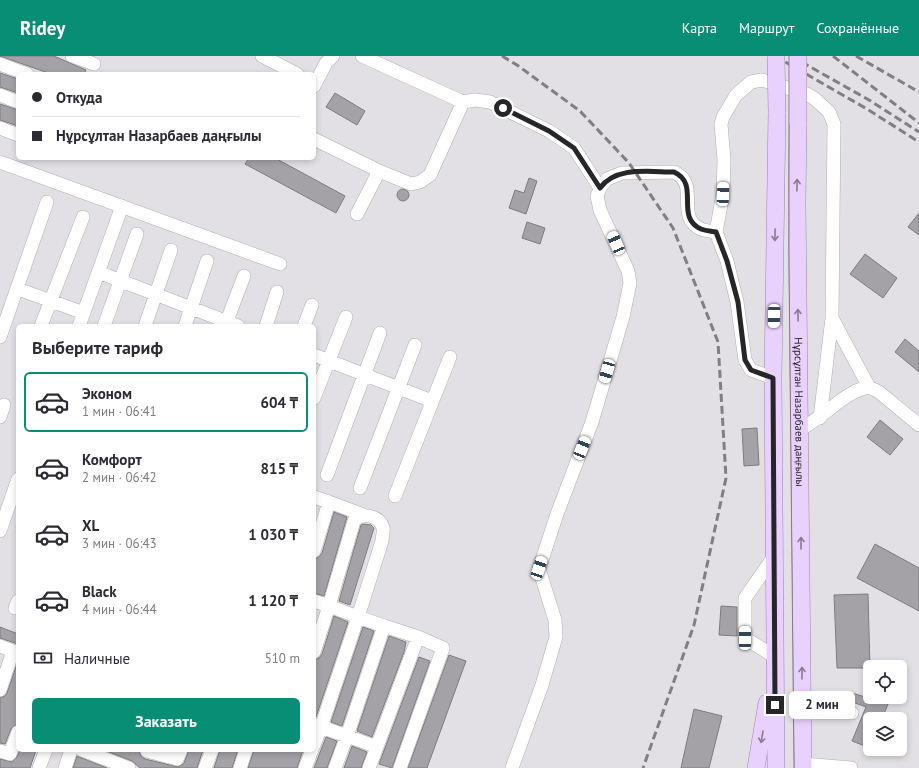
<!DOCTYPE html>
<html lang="ru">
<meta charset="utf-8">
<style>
body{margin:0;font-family:"PT Sans",sans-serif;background:#f7f7f7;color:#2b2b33;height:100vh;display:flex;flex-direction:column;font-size:15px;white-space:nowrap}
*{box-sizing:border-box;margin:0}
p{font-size:13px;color:#7c7c81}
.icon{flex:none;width:22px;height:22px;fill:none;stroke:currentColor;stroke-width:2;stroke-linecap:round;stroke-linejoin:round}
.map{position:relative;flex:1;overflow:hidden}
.side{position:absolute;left:16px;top:268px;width:300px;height:428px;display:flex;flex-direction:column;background:#fff;border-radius:6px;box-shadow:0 2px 6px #0003}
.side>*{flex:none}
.hud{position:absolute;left:16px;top:16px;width:300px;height:88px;border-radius:6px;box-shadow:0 2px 6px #0003;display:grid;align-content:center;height:88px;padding:0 16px;background:#fff}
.buttons{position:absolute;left:863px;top:604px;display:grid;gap:8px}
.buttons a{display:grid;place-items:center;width:44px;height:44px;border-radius:6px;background:#fff;box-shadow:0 2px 6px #0003;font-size:20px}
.end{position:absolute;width:18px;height:18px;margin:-9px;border:5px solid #262527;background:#fff;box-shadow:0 0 0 2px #fff}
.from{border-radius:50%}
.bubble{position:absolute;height:28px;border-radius:6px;background:#fff;box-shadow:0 2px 6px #0003;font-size:13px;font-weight:800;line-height:28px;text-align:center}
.car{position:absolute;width:12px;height:24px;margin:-12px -6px;border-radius:5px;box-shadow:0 0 3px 1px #0007;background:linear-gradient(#fff 24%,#345 0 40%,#fff 0 76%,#345 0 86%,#fff 0)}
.hud b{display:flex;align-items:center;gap:14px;height:38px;font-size:15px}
.hud b+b{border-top:1px solid #e1e1e2}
.hud i{width:10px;height:10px;background:#2b2b33}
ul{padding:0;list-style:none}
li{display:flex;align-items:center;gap:12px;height:60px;margin:0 8px 6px;padding:0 8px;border:2px solid transparent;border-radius:6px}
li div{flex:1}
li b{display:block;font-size:15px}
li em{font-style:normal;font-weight:800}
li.current{border-color:#098e76}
li>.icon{width:36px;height:36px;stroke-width:1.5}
h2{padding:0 16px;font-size:18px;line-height:48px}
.pay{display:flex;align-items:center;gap:10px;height:44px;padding:0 16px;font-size:15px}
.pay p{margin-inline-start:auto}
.cta{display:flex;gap:8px;margin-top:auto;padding:8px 16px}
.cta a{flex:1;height:46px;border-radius:6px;background:#098e76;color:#fff;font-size:16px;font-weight:800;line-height:46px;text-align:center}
header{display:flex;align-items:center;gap:24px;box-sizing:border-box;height:56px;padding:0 20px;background:#098e76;color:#fff}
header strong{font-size:19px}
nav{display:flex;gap:22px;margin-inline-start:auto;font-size:14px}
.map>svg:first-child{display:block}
</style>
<header>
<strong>Ridey</strong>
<nav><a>Карта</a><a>Маршрут</a><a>Сохранённые</a></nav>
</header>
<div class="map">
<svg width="919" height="712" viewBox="0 0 919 712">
<rect width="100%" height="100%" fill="#e2e0e4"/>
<path fill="#a4a2a6" stroke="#7e7c80" d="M0,0H54L86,14L84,18H51Z
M0,17L18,23V37L0,31Z
M335,37L365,55L357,69L326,51Z
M0,48L18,54V70L0,64Z
M249,102H275L345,140L336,157L245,108Z
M529,122L537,125L526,158L509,152L515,134L524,137Z
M397 139a6 6 0 1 1 12 0a6 6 0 1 1-12 0Z
M919,157V179L908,171Z
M527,166L545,172L540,188L522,182Z
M865,198L897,222L883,242L850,218Z
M905,283L919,295V316L895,296Z
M880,364L903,383L890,399L867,381Z
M757,372L759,409L744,410L742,373Z
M334,456L347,461L324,540L314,537V503L319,501L322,497Z
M363,468L371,469L374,472L350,549L339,545L361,469Z
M875,488L919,512V555L857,522Z
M868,538L870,612H837L834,539Z
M721,550L737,551V580L719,579Z
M334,560L348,566L316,661H314V604L319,602L322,598Z
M0,571L18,578V588L0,582Z
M363,571L374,575L342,670L331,666Z
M389,580L406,586L404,596L372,681L357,675Z
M449,599L466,605L427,712H408Z
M419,601L430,605L392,712L379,708Z
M18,605V668L11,673L5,688L0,687V642L5,640L7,637Z
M852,637L888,648L882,663H870V692L852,685L866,651L850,645Z
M694,653L722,660L709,712H681Z
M326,681L337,685L327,712H314Z
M352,690L367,696L361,712H344Z
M20,694H36L30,712H0V703L12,706L17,701Z
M104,694H139L141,700L145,703L178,711L184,707L189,694H203L197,712H140L132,705Z
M220,694H238L232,712H214Z
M254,694H303L297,712H248Z
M77,700L79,701L107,712H73Z"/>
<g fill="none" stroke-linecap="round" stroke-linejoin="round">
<g stroke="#b0aeb1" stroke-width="14">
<path id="minor" d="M72,0L94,8
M262,0L297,18
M0,8L27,18
M314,30L326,7L333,0
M0,39L18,46
M463,46L475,44L490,46L549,75L574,92L600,132
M0,72L18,79
M314,83L379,115L411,128L420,126L430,119L463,46L362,0
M0,106L280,208
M357,158L379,115
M98,216L238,270
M18,233L84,257
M832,262L869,331
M41,270L83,161
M79,270L122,150
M104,270L137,178
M145,270L171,194
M185,270L207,205
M225,270L244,220
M266,270L277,236
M304,270L312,249
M0,281L47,146
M314,299L432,345
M773,322L751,314L745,304L737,246L727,205L716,176L723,138L724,104L721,68L723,61L736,39L751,26L762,24L807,38L815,43L829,56L834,68L832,262L820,362
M314,342L346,261
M0,361L4,349
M800,373C824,362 844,335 869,331L879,336L919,369
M327,419L380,277
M360,432L415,289
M395,440L450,301
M314,441L329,446L314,495
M329,446L364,459
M0,475L18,423
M314,545L329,550L354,465C361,456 380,459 383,472C384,475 382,481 382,485L358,561L384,570
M15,552L18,545
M0,590L18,597
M314,596L329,550L358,561L321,671L347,680L384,570L418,581L443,592L400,712
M775,601L745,582V542L775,499
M0,634L13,595
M802,657H852
M314,669L321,671L314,689
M82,694L129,712
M0,695L10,698L18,676
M147,695L177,703L181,694
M803,708L851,712
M39,712L46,694
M65,712L71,694
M205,712L212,694
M240,712L246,694
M305,712L312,694
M335,712L347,680L377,691
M369,712L418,581
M512,712L542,629L556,581L555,564L539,513L557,458L592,366L623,261L630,227L628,215L600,154L597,140L600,132L607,123L622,117L674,116C701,128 674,161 701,173C705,175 711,175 716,176"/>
</g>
<g stroke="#9c81b1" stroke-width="18">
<g id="major">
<path id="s1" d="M798,67L797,147L803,712"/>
<path d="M756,712L767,647"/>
<path d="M776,712L773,322L777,56"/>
</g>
</g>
<use href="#minor" stroke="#fff" stroke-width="13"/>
<use href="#major" stroke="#e9d1fd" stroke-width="17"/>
<path stroke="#807f82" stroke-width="1" d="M789,0V208L794,712"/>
<path stroke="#807f82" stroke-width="3" stroke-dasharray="8 4" stroke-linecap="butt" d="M502,0L517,9L580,55L629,107L673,172L718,286L726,422L694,569L643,712
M775,0L867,53L919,86
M791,0L869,44L919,76
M833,0L919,67
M856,0L919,36"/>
<g stroke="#9c81b1" stroke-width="18" stroke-linecap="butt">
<path id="major-bridge" d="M776,0L777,56
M798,0V67"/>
</g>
<use href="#major-bridge" stroke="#e9d1fd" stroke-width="17"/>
</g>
<defs><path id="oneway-shaft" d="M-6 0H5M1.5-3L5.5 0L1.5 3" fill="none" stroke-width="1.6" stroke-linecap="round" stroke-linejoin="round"/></defs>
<g stroke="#887b92">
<use href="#oneway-shaft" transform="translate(797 129) rotate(-89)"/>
<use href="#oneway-shaft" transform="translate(775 179) rotate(91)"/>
<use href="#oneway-shaft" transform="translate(798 259) rotate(-91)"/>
<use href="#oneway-shaft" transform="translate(801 487) rotate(-90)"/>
<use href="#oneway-shaft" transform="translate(802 617) rotate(-90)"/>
<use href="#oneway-shaft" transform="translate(762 681) rotate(99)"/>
</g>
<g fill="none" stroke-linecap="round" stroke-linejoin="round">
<path stroke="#262527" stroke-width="5" d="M503,52L549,75L574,92L600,132C616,110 649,116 674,116C701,128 674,161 701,173C706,175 711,175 716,176L727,205L738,246L745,304L751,314L773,322L775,649"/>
</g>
<g text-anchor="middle" stroke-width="4" stroke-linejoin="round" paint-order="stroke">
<g font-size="11" fill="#262527" stroke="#e2e0e4">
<text dy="4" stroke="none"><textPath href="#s1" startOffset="289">Нұрсұлтан Назарбаев даңғылы</textPath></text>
</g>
</g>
</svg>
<div class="buttons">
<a><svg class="icon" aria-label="locate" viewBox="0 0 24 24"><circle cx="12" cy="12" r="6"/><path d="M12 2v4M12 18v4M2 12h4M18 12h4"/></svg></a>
<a><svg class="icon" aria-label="layers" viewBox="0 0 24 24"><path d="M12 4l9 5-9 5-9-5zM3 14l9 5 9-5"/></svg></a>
</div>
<i class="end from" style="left:503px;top:52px"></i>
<i class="end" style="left:775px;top:649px"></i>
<div class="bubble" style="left:789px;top:635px;width:66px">2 мин</div>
<i class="car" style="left:723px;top:138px;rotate:2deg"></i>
<i class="car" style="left:616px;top:187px;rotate:337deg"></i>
<i class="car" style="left:774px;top:260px;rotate:181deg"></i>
<i class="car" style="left:607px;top:315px;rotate:196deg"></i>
<i class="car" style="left:582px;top:392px;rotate:22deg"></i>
<i class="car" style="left:539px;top:512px;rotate:18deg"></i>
<i class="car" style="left:745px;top:582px;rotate:0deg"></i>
<div class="hud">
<b><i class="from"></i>Откуда</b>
<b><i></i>Нұрсұлтан Назарбаев даңғылы</b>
</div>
<section class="side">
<h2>Выберите тариф</h2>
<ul>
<li class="current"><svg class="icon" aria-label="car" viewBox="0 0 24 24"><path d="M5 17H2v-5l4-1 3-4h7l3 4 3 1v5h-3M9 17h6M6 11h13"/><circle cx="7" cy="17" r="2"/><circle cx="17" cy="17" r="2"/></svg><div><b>Эконом</b><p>1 мин · 06:41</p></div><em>604 ₸</em></li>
<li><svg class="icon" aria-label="car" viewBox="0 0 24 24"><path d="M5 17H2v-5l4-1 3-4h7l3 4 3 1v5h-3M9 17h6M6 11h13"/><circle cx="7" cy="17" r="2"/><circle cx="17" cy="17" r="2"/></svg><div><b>Комфорт</b><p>2 мин · 06:42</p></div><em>815 ₸</em></li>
<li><svg class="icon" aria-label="car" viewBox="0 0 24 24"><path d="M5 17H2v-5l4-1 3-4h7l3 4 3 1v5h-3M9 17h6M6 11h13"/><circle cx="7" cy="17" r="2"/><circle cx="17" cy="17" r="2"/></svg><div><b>XL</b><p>3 мин · 06:43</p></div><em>1 030 ₸</em></li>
<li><svg class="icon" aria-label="car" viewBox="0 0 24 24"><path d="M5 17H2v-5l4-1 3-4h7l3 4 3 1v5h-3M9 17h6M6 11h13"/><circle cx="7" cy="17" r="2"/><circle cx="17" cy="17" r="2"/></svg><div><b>Black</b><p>4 мин · 06:44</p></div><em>1 120 ₸</em></li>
</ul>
<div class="pay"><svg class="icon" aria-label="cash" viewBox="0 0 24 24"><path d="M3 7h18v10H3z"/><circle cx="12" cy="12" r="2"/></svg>Наличные<p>510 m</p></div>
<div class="cta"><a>Заказать</a></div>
</section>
</div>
